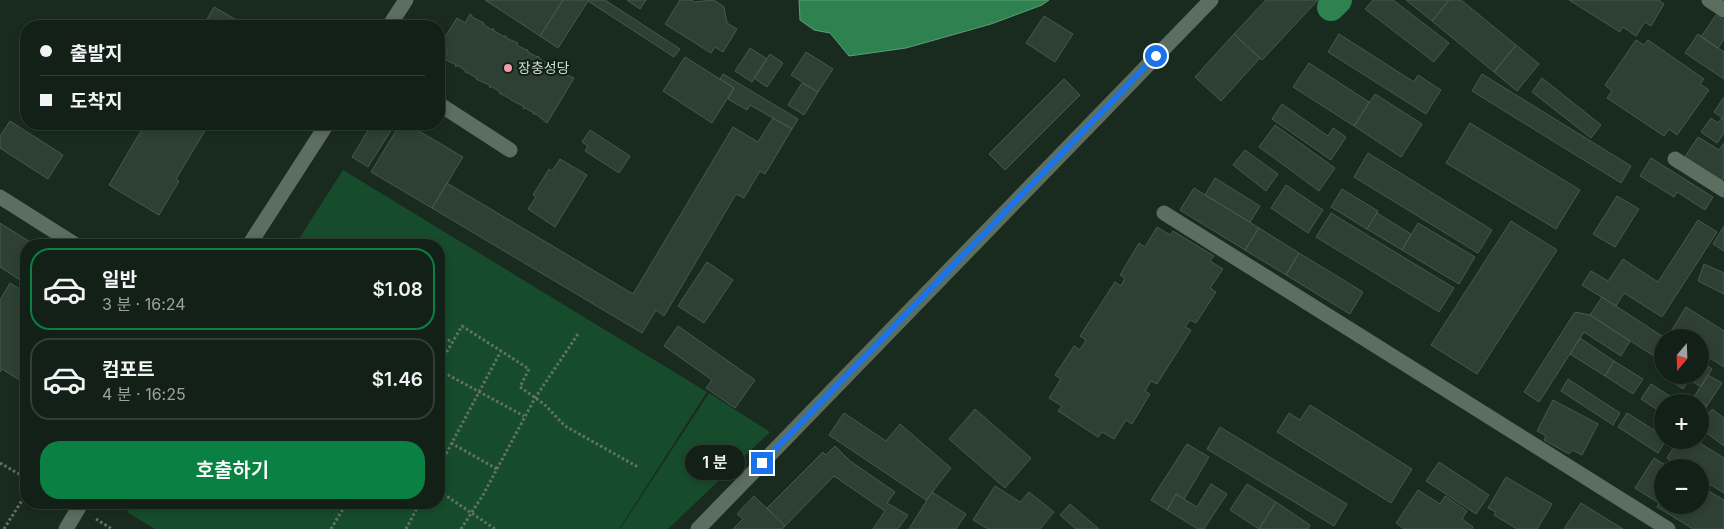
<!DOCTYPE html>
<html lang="ko">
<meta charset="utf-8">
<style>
body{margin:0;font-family:Inter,"Noto Sans KR",sans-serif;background:#202d24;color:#f1f3f6;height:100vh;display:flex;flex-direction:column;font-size:19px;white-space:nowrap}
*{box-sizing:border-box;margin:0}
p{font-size:16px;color:#9da3a1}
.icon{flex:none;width:28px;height:28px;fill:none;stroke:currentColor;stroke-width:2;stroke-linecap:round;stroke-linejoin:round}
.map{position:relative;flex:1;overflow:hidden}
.panel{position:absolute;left:20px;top:239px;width:425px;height:270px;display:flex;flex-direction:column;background:#132017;border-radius:20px;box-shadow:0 2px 8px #0003,0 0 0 1px #323e36}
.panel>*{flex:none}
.guide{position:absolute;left:20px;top:20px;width:425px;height:110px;border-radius:20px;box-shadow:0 2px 8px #0003,0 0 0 1px #323e36;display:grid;align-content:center;height:110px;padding:0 20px;background:#132017}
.needle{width:32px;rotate:199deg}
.buttons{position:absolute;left:1654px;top:329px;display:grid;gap:10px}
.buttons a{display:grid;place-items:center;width:55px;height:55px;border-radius:50%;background:#132017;box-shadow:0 2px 8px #0003,0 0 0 1px #323e36;font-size:25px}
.end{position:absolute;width:22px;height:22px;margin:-11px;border:6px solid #1a73e8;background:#fff;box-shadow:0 0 0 2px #fff}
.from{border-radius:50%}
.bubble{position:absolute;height:35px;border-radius:18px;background:#132017;box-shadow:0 2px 8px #0003,0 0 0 1px #323e36;font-size:16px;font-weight:600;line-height:35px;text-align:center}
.guide b{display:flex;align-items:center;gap:18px;height:48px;font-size:19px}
.guide b+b{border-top:1px solid #323e36}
.guide i{width:12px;height:12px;background:#f1f3f6}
ul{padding:9px 0 0;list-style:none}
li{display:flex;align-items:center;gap:15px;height:82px;margin:0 10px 8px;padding:0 10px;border:2px solid #323e36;border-radius:20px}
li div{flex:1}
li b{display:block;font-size:19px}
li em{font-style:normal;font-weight:600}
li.on{border-color:#0b8043}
li>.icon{width:45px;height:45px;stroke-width:1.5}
.button{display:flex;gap:10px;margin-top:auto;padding:10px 20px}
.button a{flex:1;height:58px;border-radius:20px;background:#0b8043;color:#fff;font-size:20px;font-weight:600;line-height:58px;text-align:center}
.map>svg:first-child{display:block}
</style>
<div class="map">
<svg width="1724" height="529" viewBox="0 0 1724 529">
<rect width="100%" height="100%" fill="#192b1f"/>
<path fill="#164c2c" d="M343,170L707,392L619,529H155L127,512L133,502H439V245H295Z
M709,393L770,432L668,529H620Z"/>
<path fill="#2e8250" stroke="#5f9d78" d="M799,0H1049L1042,5L991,24L906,48L849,56L830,33L814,30L800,20Z"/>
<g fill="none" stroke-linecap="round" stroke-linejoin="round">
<path stroke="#2e8250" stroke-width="28" d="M1331,7L1338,0"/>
</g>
<path fill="#2e4033" stroke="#46594c" d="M485,0H563L540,36Z
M563,0H605L680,49L674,57L588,1L558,48L540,36Z
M627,0H646L640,9Z
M680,0H692L694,2L714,0L724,7L727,23L737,29L723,52L715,47L711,53L665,24Z
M1266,0H1318L1262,60L1234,34Z
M1373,0H1393L1449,43L1434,62L1365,9Z
M1406,0H1449L1432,21Z
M1449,0H1461L1516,45L1494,72L1432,21Z
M1569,0H1659L1664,4L1651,26L1645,22L1636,36L1623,27L1620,32Z
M214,7L247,26H203Z
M470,14L472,15V17L484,23L483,24L492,30L493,28L494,31L503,36H506V38L518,43L517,45L526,50L527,49L528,52L537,57L538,56L540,59L549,64H552L551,66L560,71L561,70L562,73L574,78L547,123L536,114H533L534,113L525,108L524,109L523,106L511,100V99L499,93L500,92L491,86L490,88L489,85L476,79L477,78L468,73L465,72L466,71L457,65L456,67L455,64L443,59L448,50L440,45L457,18L465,23Z
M1716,15L1724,20V39L1718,48L1701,37Z
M1044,16L1073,34L1055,62L1026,43Z
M1234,34L1260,58L1221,101L1195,77Z
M1339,34L1414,82L1418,75L1441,90L1426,114L1328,52Z
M1698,34L1724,52V79L1685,53Z
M1636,40L1644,45L1648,40L1704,79L1700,84L1709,90L1677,135L1669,129L1664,136L1607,98L1612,91L1605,85Z
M1516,45L1539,64L1517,91L1494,72Z
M750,48L767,59L752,82L735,71Z
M806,52L833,69L818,92L791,75Z
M770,54L783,63L767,87L754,78Z
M685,57L734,88L712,123L663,91Z
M1309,63L1369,102L1354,126L1293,87Z
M723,74L798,119L792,129L750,105L747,110L728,99L734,88L720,79Z
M1482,74L1631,166L1621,183L1472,91Z
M1542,78L1601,125L1591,138L1532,92Z
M1064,79L1080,95L1005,170L989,154Z
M802,83L818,92L804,115L788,105Z
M1375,94L1422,124L1401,157L1354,126Z
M1724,97V119L1714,112Z
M1282,104L1328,136L1333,128L1346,137L1331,160L1272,119Z
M773,118L792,129L765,174L760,171L744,198L736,194L664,316L656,310L642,333L432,208L447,183L633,294L733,127L758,142Z
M1711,118L1718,123L1722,118L1724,119V133L1717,143L1701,132Z
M10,121L63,155L48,179L0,148V136Z
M1470,123L1580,190L1556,229L1446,163Z
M145,124H209L176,179L179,181L159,215L109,185Z
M372,124H395L368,167L352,157Z
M400,124H407L463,157L432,208L371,172Z
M1275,125L1335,168L1319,191L1259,147Z
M590,130L630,156L619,173L585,151L588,146L582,142Z
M1698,137L1719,150L1724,143V177L1721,182L1684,158Z
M1245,150L1278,174L1266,191L1233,165Z
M1368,153L1492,230L1478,253L1354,177Z
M1651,158L1713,197L1705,210L1677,192L1674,197L1640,176Z
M560,159L587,175L555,227L528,209L536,197L533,195L549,169L552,171Z
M1215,178L1260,206L1250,222L1205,195Z
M1286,185L1323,210L1308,233L1271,208Z
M1194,188L1259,228L1245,250L1180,210Z
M1342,189L1378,211L1367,229L1331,207Z
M1617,196L1639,209L1615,247L1593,234Z
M1331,213L1454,288L1439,312L1316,237Z
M1377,213L1411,234L1402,250L1367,229Z
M1698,220L1717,232L1662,317L1624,293L1616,306L1582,285L1591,271L1608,281L1623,259L1658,282Z
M1511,221L1557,250L1477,374L1431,345Z
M0,223L35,245H26V284L0,267Z
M1418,223L1475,257L1459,284L1402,250Z
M1724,226V251L1713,244Z
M1157,227L1170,235L1173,231L1214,256L1210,261L1223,269L1210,288L1216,292L1196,323L1190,320L1185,327L1191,330L1157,384L1151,381L1145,391L1150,394L1132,424L1126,420L1114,439L1102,432L1098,437L1058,411L1062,406L1049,398L1061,379L1055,375L1074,346L1080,350L1086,340L1080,336L1115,282L1121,286L1125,278L1120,275L1139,243L1145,247Z
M1259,228L1299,253L1286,275L1245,250Z
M1299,253L1363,292L1350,314L1286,275Z
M707,262L733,280L704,323L678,306Z
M1704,264L1724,273V294L1698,281Z
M10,283L26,293V384L2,369L0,372V300Z
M1602,297L1665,338H1662V350L1657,358L1590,315Z
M1686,307L1724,331V367L1700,352V338H1676L1670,333Z
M1575,312L1590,315L1630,341L1621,356L1584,332L1539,402L1524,392Z
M678,326L755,380L735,408L706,388L712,380L664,346Z
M1580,338L1614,361L1605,376L1570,354Z
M1614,361L1643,379L1633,394L1605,376Z
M1700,362L1712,369L1701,387L1689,379L1692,375H1700Z
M1662,371V375H1692L1683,389L1661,374Z
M1708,375L1722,383L1707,406L1694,397Z
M1568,379L1620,413L1613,425L1561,391Z
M1651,384L1679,402H1662V413L1641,399Z
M1694,397L1707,406L1700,417V402H1690Z
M1553,400L1598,424L1582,455L1572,450L1569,454L1544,440L1546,436L1537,431Z
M1310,405L1412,469L1391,503L1277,432L1289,413L1300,420Z
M975,409L1031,458L1005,488L949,439Z
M1712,409L1724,418V446L1700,428V426Z
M844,413L886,441L900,424L951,468L926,500L829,435Z
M1627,413L1662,435V440H1666L1658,453L1618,427Z
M1220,427L1347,504L1334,526L1207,449Z
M1678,440H1695L1724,458V493L1700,478V468H1682L1667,458Z
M1187,444L1209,457L1184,499L1176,494L1167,510L1151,500Z
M835,446L850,461L895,492L887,503L908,515L898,529H873L885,511L834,476L785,526L767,508L823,452L826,455Z
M1654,458L1670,468H1662V505H1700V486L1724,500V529H1693L1657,507L1659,503L1635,488Z
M1439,462L1489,495L1476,514L1426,481Z
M1506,477L1552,504L1537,529H1517L1494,515L1496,512L1488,508Z
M1211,484L1227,494L1204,529H1198L1167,510L1176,494L1197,507Z
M1247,484L1276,502L1259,529L1230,510Z
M995,486L1020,502L1029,492L1054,512L1040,529H988L973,520Z
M1418,490L1440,504L1445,496L1467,511L1462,519L1473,527L1472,529H1404L1396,523Z
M932,492L966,514L956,529H909Z
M754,496L785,526L782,529H733L743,519L737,514Z
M1276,502L1310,525L1308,529H1259Z
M1581,503L1623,529H1564Z
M1070,504L1099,529H1076L1060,515Z"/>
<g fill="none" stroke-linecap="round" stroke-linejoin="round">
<path stroke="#627267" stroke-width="3" stroke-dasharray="2.5 2.5" stroke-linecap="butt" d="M439,335L452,342
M439,365L462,326L501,351
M439,370L524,416
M451,443L497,469
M0,463L26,478
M439,467L501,351L529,369L520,387L544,404L565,426L638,467
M439,491L495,529
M377,502H388
M96,519L112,529
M4,529L26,494
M331,529L347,502
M406,529L420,502
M461,529L483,495L535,398L578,334"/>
<path stroke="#5b6e60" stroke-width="15" d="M1709,0L1724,10
M389,26L406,0
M439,104L510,150
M1675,159L1724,190
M0,197L76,245
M1164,213L1668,529
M249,245L327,124
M66,529L82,502
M698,529L1211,0"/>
</g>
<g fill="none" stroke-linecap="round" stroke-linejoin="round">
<path stroke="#1a73e8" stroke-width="6" d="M762,463L1156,56"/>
</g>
<circle fill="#f39aa9" stroke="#102116" stroke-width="2" cx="508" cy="68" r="5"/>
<g text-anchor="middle" stroke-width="4.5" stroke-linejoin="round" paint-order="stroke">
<g font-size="14" fill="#d2ddd5" stroke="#102116" text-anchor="start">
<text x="518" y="73">장충성당</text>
</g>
</g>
</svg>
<div class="buttons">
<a><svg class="needle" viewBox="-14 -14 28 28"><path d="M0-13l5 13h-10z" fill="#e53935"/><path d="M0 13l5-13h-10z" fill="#9da3a1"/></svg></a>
<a>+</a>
<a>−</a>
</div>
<i class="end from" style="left:1156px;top:56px"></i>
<i class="end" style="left:762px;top:463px"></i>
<div class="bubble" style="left:685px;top:445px;width:60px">1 분</div>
<div class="guide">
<b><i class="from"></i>출발지</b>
<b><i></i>도착지</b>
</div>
<section class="panel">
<ul>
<li class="on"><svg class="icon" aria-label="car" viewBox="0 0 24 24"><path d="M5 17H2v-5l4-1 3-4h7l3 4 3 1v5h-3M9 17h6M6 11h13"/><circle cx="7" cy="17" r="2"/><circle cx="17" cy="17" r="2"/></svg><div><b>일반</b><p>3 분 · 16:24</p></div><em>$1.08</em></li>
<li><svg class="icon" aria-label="car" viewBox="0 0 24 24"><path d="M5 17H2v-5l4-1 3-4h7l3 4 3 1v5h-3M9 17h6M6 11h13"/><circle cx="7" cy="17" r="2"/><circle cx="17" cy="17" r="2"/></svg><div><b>컴포트</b><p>4 분 · 16:25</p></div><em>$1.46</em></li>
</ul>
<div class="button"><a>호출하기</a></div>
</section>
</div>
